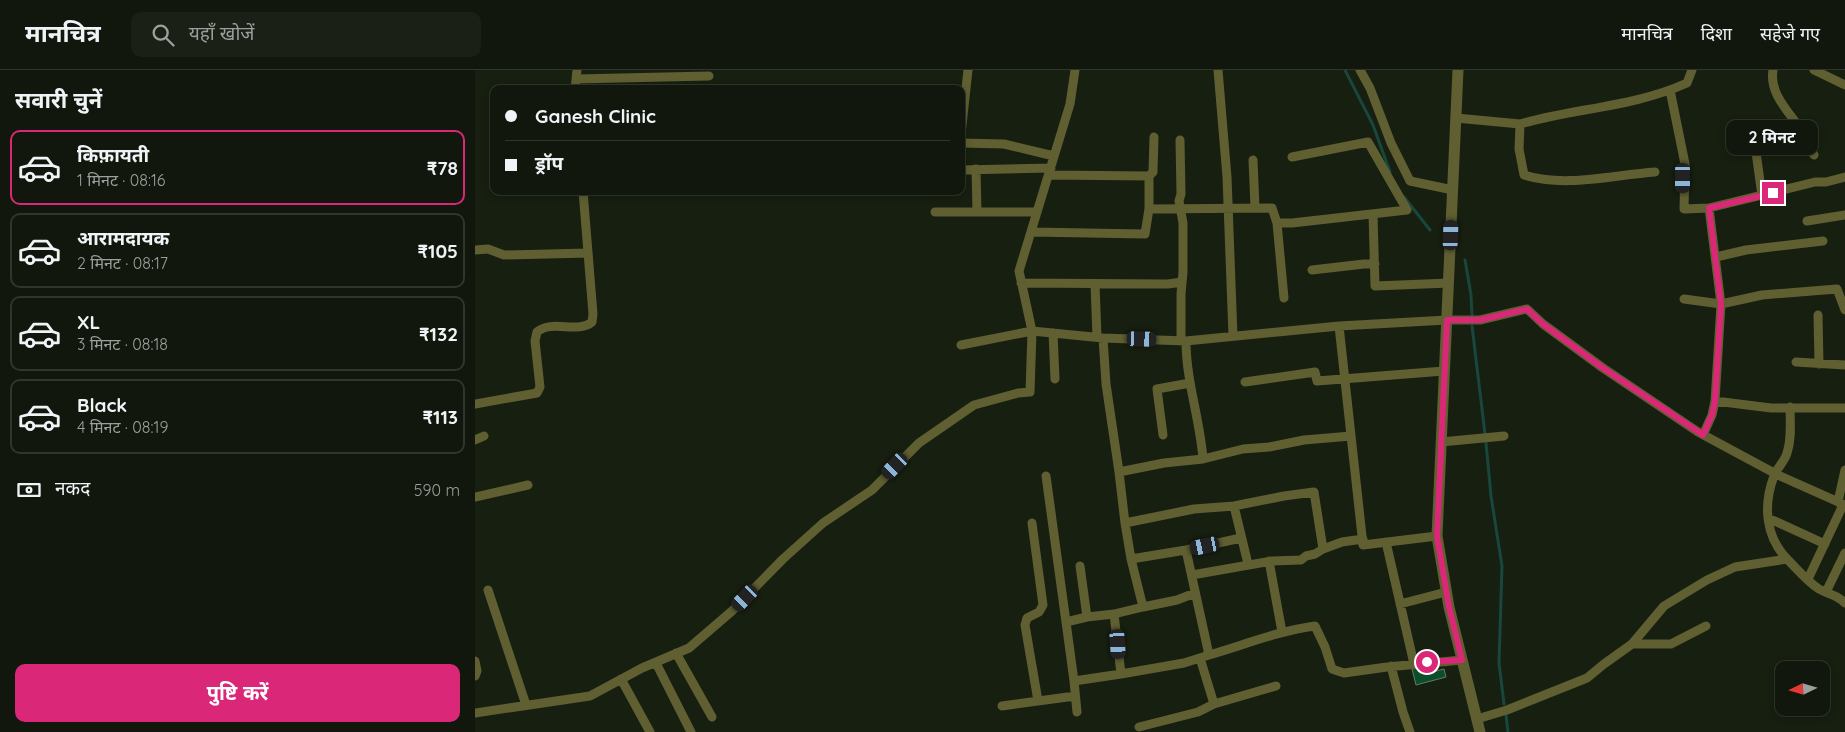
<!DOCTYPE html>
<html lang="hi">
<meta charset="utf-8">
<style>
body{margin:0;font-family:Quicksand,"Noto Sans Devanagari",sans-serif;background:#1a2015;color:#f1f3f6;height:100vh;display:flex;flex-direction:column;font-size:19px;white-space:nowrap}
*{box-sizing:border-box;margin:0}
p{font-size:16px;color:#9c9f9d}
.icon{flex:none;width:28px;height:28px;fill:none;stroke:currentColor;stroke-width:2;stroke-linecap:round;stroke-linejoin:round}
.map{position:relative;flex:1;overflow:hidden}
.sheet{display:flex;flex-direction:column;background:#11170c;width:475px}
.sheet>*{flex:none}
.top-card{position:absolute;left:15px;top:15px;width:475px;height:110px;border-radius:10px;box-shadow:0 2px 8px #0003,0 0 0 1px #30362d;display:grid;align-content:center;height:110px;padding:0 15px;background:#11170c}
.needle{width:32px;rotate:265deg}
.tools{position:absolute;left:1300px;top:591px;display:grid;gap:10px}
.tools a{display:grid;place-items:center;width:55px;height:55px;border-radius:10px;background:#11170c;box-shadow:0 2px 8px #0003,0 0 0 1px #30362d;font-size:25px}
.end{position:absolute;width:22px;height:22px;margin:-11px;border:6px solid #db2777;background:#fff;box-shadow:0 0 0 2px #fff}
.from{border-radius:50%}
.bubble{position:absolute;height:35px;border-radius:10px;background:#11170c;box-shadow:0 2px 8px #0003,0 0 0 1px #30362d;font-size:16px;font-weight:700;line-height:35px;text-align:center}
.car{position:absolute;width:15px;height:30px;margin:-15px -8px;border-radius:6px;box-shadow:0 0 4px 1px #0007;background:linear-gradient(#222 24%,#8ab4d8 0 40%,#222 0 76%,#8ab4d8 0 86%,#222 0)}
.top-card b{display:flex;align-items:center;gap:18px;height:48px;font-size:19px}
.top-card b+b{border-top:1px solid #30362d}
.top-card i{width:12px;height:12px;background:#f1f3f6}
ul{padding:0;list-style:none}
li{display:flex;align-items:center;gap:15px;height:75px;margin:0 10px 8px;padding:0 5px;border:2px solid #30362d;border-radius:10px}
li div{flex:1}
li b{display:block;font-size:19px}
li em{font-style:normal;font-weight:700}
li.current{border-color:#db2777}
li>.icon{width:45px;height:45px;stroke-width:1.5}
h2{padding:0 15px;font-size:22px;line-height:60px}
.pay{display:flex;align-items:center;gap:12px;height:55px;padding:0 15px;font-size:19px}
.pay p{margin-inline-start:auto}
.action{display:flex;gap:10px;margin-top:auto;padding:10px 15px}
.action a{flex:1;height:58px;border-radius:10px;background:#db2777;color:#fff;font-size:20px;font-weight:700;line-height:58px;text-align:center}
header{display:flex;align-items:center;gap:30px;box-sizing:border-box;height:70px;padding:0 25px;background:#11170c;border-bottom:1px solid #30362d}
header strong{font-size:24px}
nav{display:flex;gap:28px;margin-inline-start:auto;font-size:18px}
.search{width:350px;height:45px;background:#1a2015;display:flex;align-items:center;gap:12px;box-sizing:border-box;padding:0 18px;border-radius:10px;color:#9c9f9d;font-size:19px}
main{display:flex;flex:1;min-height:0}
.map>svg:first-child{display:block}
</style>
<header>
<strong>मानचित्र</strong>
<div class="search"><svg class="icon" aria-label="search" viewBox="0 0 24 24"><circle cx="10" cy="10" r="6"/><path d="M15 15l6 6"/></svg>यहाँ खोजें</div>
<nav><a>मानचित्र</a><a>दिशा</a><a>सहेजे गए</a></nav>
</header>
<main>
<section class="sheet">
<h2>सवारी चुनें</h2>
<ul>
<li class="current"><svg class="icon" aria-label="car" viewBox="0 0 24 24"><path d="M5 17H2v-5l4-1 3-4h7l3 4 3 1v5h-3M9 17h6M6 11h13"/><circle cx="7" cy="17" r="2"/><circle cx="17" cy="17" r="2"/></svg><div><b>किफ़ायती</b><p>1 मिनट · 08:16</p></div><em>₹78</em></li>
<li><svg class="icon" aria-label="car" viewBox="0 0 24 24"><path d="M5 17H2v-5l4-1 3-4h7l3 4 3 1v5h-3M9 17h6M6 11h13"/><circle cx="7" cy="17" r="2"/><circle cx="17" cy="17" r="2"/></svg><div><b>आरामदायक</b><p>2 मिनट · 08:17</p></div><em>₹105</em></li>
<li><svg class="icon" aria-label="car" viewBox="0 0 24 24"><path d="M5 17H2v-5l4-1 3-4h7l3 4 3 1v5h-3M9 17h6M6 11h13"/><circle cx="7" cy="17" r="2"/><circle cx="17" cy="17" r="2"/></svg><div><b>XL</b><p>3 मिनट · 08:18</p></div><em>₹132</em></li>
<li><svg class="icon" aria-label="car" viewBox="0 0 24 24"><path d="M5 17H2v-5l4-1 3-4h7l3 4 3 1v5h-3M9 17h6M6 11h13"/><circle cx="7" cy="17" r="2"/><circle cx="17" cy="17" r="2"/></svg><div><b>Black</b><p>4 मिनट · 08:19</p></div><em>₹113</em></li>
</ul>
<div class="pay"><svg class="icon" aria-label="cash" viewBox="0 0 24 24"><path d="M3 7h18v10H3z"/><circle cx="12" cy="12" r="2"/></svg>नकद<p>590 m</p></div>
<div class="action"><a>पुष्टि करें</a></div>
</section>
<div class="map">
<svg width="1370" height="662" viewBox="0 0 1370 662">
<rect width="100%" height="100%" fill="#171f10"/>
<g fill="none" stroke-linecap="round" stroke-linejoin="round">
<path stroke="#19463d" stroke-width="3" d="M870,0L898,55L915,102
M929,127L955,160
M990,190L996,225L997,245
M997,256L1010,364
M1011,373L1016,426L1027,496L1024,593L1029,634
M1031,645L1033,662"/>
</g>
<path fill="#0b4e2c" stroke="#65796c" d="M955,595L957,602L969,599L971,607L941,615L937,599Z"/>
<g fill="none" stroke-linecap="round" stroke-linejoin="round">
<path stroke="#5f5f32" stroke-width="9" d="M743,0L752,107L758,266
M885,0L895,18L916,73L935,111L978,120
M1298,0C1294,22 1312,40 1324,57C1329,66 1334,76 1339,85
M1339,0L1370,15
M101,9L234,6
M100,19L102,0
M1195,20L1210,94L1209,139L1234,138L1340,112H1351L1370,107
M981,48L1045,54
M486,64L493,0
M705,70L706,124L704,131L708,153V202L706,224V271
M486,73L529,74L579,86
M1281,82L1287,126
M778,90L780,138
M501,99L502,142
M486,100L576,98
M1180,102C1137,105 1090,118 1049,105L1044,79L1045,54C1100,38 1159,37 1212,13L1217,0
M574,105L674,106
M674,139V106L678,102L679,67
M460,142H562
M898,144L900,216L974,213
M1332,151L1370,145
M802,153H817L932,140L893,72L817,87
M556,162L670,164L674,139L797,138L802,153L809,228
M0,180L13,179L29,185L113,183
M1241,187L1271,180L1348,171
M837,200L889,194H900
M546,213L693,214L707,212
M620,214L622,267
M1209,229L1246,234L1287,225L1362,219L1370,240
M1343,245L1344,294
M864,256L888,475L962,466
M578,263L580,309
M628,268L631,314L644,402L689,393L728,389
M711,271C711,311 725,349 728,389L768,379L794,377L829,370L876,366
M486,275L557,261L544,201L595,34L600,0
M1321,292L1370,295
M770,312L840,302L842,311L969,301
M1240,331L1296,338H1370
M0,334L62,323L65,317L60,271L62,262C77,249 103,264 117,252L118,244L108,121
M1315,337C1315,352 1317,368 1312,383C1310,391 1302,398 1299,406C1288,435 1290,467 1313,490C1322,499 1333,512 1344,519C1354,525 1361,524 1370,533
M688,365L682,319L715,313
M1228,365L1237,345L1240,331L1246,234L1234,138
M0,370L9,366
M966,372L1029,366
M644,402L650,453
M571,406L591,552
M0,427L53,415
M1363,432L1370,400
M1293,448L1350,474
M557,453L568,535L564,542L552,548L550,555L563,631
M766,468L711,480L734,585C769,575 803,561 840,556L850,577L857,599L869,603L912,597L987,590
M911,472L939,594
M711,480L656,489L668,537L702,530L720,523
M656,489L650,453L719,439L759,436
M794,491L807,562
M773,494L759,436L809,426L839,422L848,479
M605,496L612,547L639,544
M717,505L797,491L826,490L831,486L840,484L848,479L867,472L888,469
M1333,509L1368,435
M13,520L51,635
M1351,522L1370,483
M925,534L971,522
M668,537L639,544L646,604L709,593L734,585
M1157,574H1196L1231,556
M201,583L237,647
M725,588L739,634L801,616
M0,591L2,601L0,606
M181,593L216,662
M916,596L928,642L935,662
M146,609L175,662
M599,611L591,552L612,547
M527,636L600,626
M602,642L599,611L646,604
M0,643L115,626L167,598L214,578L257,541L308,489L348,453L397,420L444,373L499,335L543,323L555,322L557,261L628,268L711,271L864,256L972,250H1005L1052,239L1068,254L1128,298L1223,362L1303,405L1370,435
M1002,649L1032,640L1112,608L1129,594L1157,574L1189,536L1232,510L1260,497L1312,489
M664,657L723,642L739,634"/>
<path stroke="#5f5f32" stroke-width="11" d="M983,0L962,466L974,537L1005,662"/>
</g>
<g fill="none" stroke-linecap="round" stroke-linejoin="round">
<path stroke="#db2777" stroke-width="6" d="M952,592L987,590L974,537L962,466L972,250H1005L1052,239L1068,254L1128,298L1228,365L1237,345L1240,331L1246,234L1234,138L1298,123"/>
</g>
</svg>
<div class="tools">
<a><svg class="needle" viewBox="-14 -14 28 28"><path d="M0-13l5 13h-10z" fill="#e53935"/><path d="M0 13l5-13h-10z" fill="#9c9f9d"/></svg></a>
</div>
<i class="end from" style="left:952px;top:592px"></i>
<i class="end" style="left:1298px;top:123px"></i>
<div class="bubble" style="left:1251px;top:50px;width:92px">2 मिनट</div>
<i class="car" style="left:1208px;top:108px;rotate:180deg"></i>
<i class="car" style="left:976px;top:165px;rotate:2deg"></i>
<i class="car" style="left:667px;top:269px;rotate:92deg"></i>
<i class="car" style="left:420px;top:396px;rotate:224deg"></i>
<i class="car" style="left:730px;top:476px;rotate:258deg"></i>
<i class="car" style="left:270px;top:528px;rotate:224deg"></i>
<i class="car" style="left:643px;top:574px;rotate:176deg"></i>
<div class="top-card">
<b><i class="from"></i>Ganesh Clinic</b>
<b><i></i>ड्रॉप</b>
</div>
</div>
</main>
